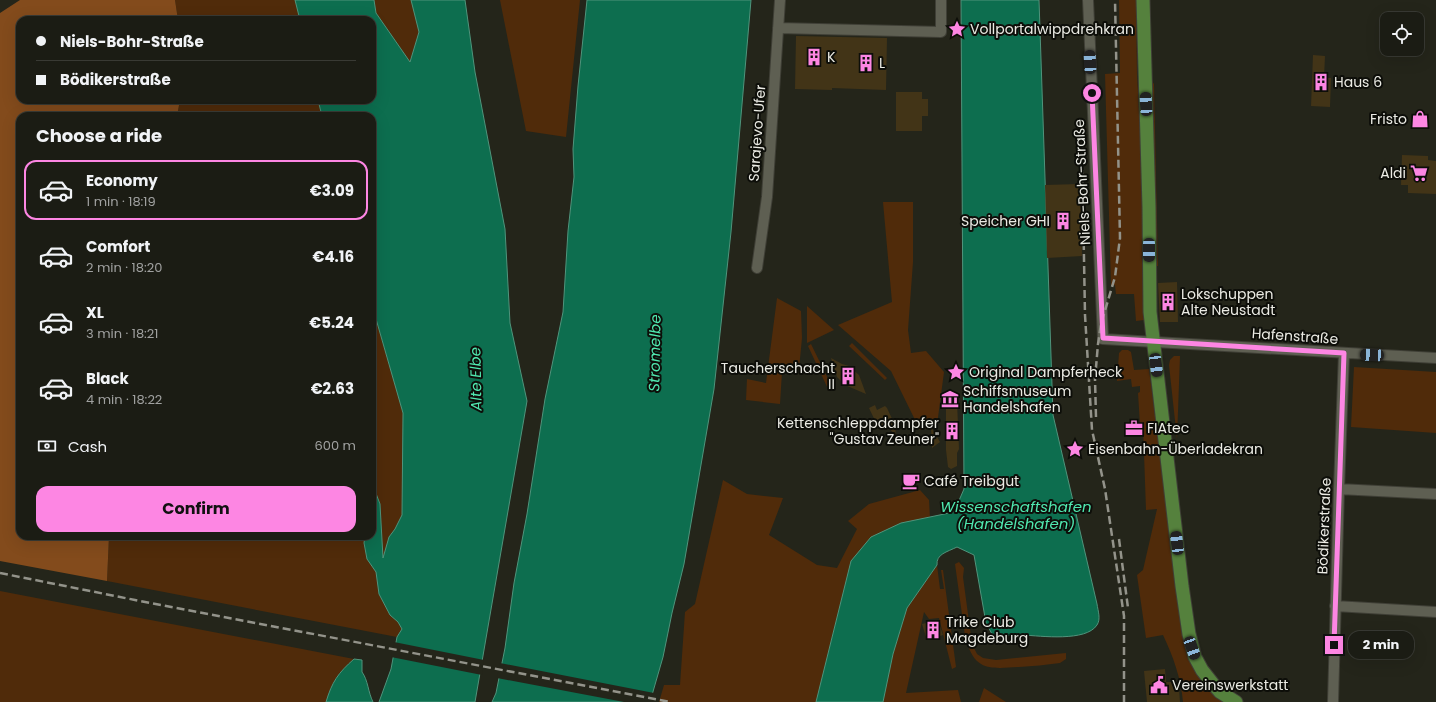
<!DOCTYPE html>
<meta charset="utf-8">
<style>
body{margin:0;font-family:Poppins,sans-serif;background:#24251d;color:#f1f3f6;height:100vh;display:flex;flex-direction:column;font-size:15px;white-space:nowrap}
*{box-sizing:border-box;margin:0}
p{font-size:13px;color:#a0a1a0}
.icon{flex:none;width:22px;height:22px;fill:none;stroke:currentColor;stroke-width:2;stroke-linecap:round;stroke-linejoin:round}
.map{position:relative;flex:1;overflow:hidden}
.panel{position:absolute;left:16px;top:112px;width:360px;height:428px;display:flex;flex-direction:column;background:#1b1c14;border-radius:12px;box-shadow:0 4px 16px #0002,0 0 0 1px #393a34}
.panel>*{flex:none}
.top-card{position:absolute;left:16px;top:16px;width:360px;height:88px;border-radius:12px;box-shadow:0 4px 16px #0002,0 0 0 1px #393a34;display:grid;align-content:center;height:88px;padding:0 20px;background:#1b1c14}
.fabs{position:absolute;left:1380px;top:12px;display:grid;gap:8px}
.fabs a{display:grid;place-items:center;width:44px;height:44px;border-radius:8px;background:#1b1c14;box-shadow:0 4px 16px #0002,0 0 0 1px #393a34;font-size:20px}
.end{position:absolute;width:18px;height:18px;margin:-9px;border:5px solid #fd86e3;background:#111;box-shadow:0 0 0 2px #111}
.from{border-radius:50%}
.bubble{position:absolute;height:28px;border-radius:12px;background:#1b1c14;box-shadow:0 4px 16px #0002,0 0 0 1px #393a34;font-size:13px;font-weight:700;line-height:28px;text-align:center}
.car{position:absolute;width:12px;height:24px;margin:-12px -6px;border-radius:5px;box-shadow:0 0 3px 1px #0007;background:linear-gradient(#222 24%,#8ab4d8 0 40%,#222 0 76%,#8ab4d8 0 86%,#222 0)}
.top-card b{display:flex;align-items:center;gap:14px;height:38px;font-size:15px}
.top-card b+b{border-top:1px solid #393a34}
.top-card i{width:10px;height:10px;background:#f1f3f6}
ul{padding:0;list-style:none}
li{display:flex;align-items:center;gap:12px;height:60px;margin:0 8px 6px;padding:0 12px;border:2px solid transparent;border-radius:12px}
li div{flex:1}
li b{display:block;font-size:15px}
li em{font-style:normal;font-weight:700}
li.on{border-color:#fd86e3}
li>.icon{width:36px;height:36px;stroke-width:1.5}
h2{padding:0 20px;font-size:18px;line-height:48px}
.pay{display:flex;align-items:center;gap:10px;height:44px;padding:0 20px;font-size:15px}
.pay p{margin-inline-start:auto}
.primary-button{display:flex;gap:8px;margin-top:auto;padding:8px 20px}
.primary-button a{flex:1;height:46px;border-radius:12px;background:#fd86e3;color:#111;font-size:16px;font-weight:700;line-height:46px;text-align:center}
.map>svg:first-child{display:block}
</style>
<div class="map">
<svg width="1436" height="702" viewBox="0 0 1436 702">
<rect width="100%" height="100%" fill="#24251a"/>
<path fill="#502b0a" d="M175,0H295L300,20H178Z
M374,0H411L419,32L410,62L376,13Z
M500,0H580L566,137L526,131Z
M1119,0H1136L1137,75L1144,197L1142,249L1144,320L1136,321L1134,294H1116L1115,285L1111,286L1105,74L1120,73Z
M1152,81L1154,84L1158,266H1156Z
M180,100H318L322,116H177Z
M883,202H913V262L908,330L911,353L926,351L944,372L937,425L920,430L891,371L838,325L892,302Z
M777,298L801,311L802,338L799,369L782,372L780,404L746,400L747,379L766,383Z
M372,305L403,413L402,515L395,529L389,537L383,559L380,504L372,483Z
M807,306L834,330L807,343Z
M852,343L887,378L885,380L849,346Z
M811,344L833,389L829,391L808,346Z
M1122,350H1128L1131,352L1134,370L1149,369L1184,640L1225,702H1183C1181,678 1173,656 1163,635L1146,638L1137,575L1143,570L1157,509L1146,510L1143,425H1140L1138,393L1140,392V386L1132,387L1131,379L1117,381L1119,353Z
M1174,356H1180L1177,439L1169,365L1170,360Z
M1354,367L1436,372V433L1351,427Z
M723,480L747,494L783,498L769,535L817,565L837,568L857,529L848,521L869,504L920,490L929,500L930,518L901,523L851,561L816,702H659L664,685H680L685,612L695,604Z
M109,536H365L364,543L367,559L376,572L379,594L390,615L398,622L402,629L397,637L107,581Z
M959,562L964,568L963,577L972,644L977,654L983,658L996,660L1066,653V659L1060,663C1046,665 1033,666 1019,667C988,669 974,671 965,636L955,564Z
M937,565L940,589H944L941,570H943L956,667L952,669L939,618L929,619L924,612L906,693L958,690L961,702H883L893,654L907,608Z
M0,591L354,659C338,673 332,682 326,702H0Z
M984,688L1006,702H979Z"/>
<path fill="#834b1c" d="M20,0H175L178,20H20V100H180L177,116H20V536H109L107,581L0,561V13Z"/>
<path fill="#0d6e4f" stroke="#50947c" d="M295,0H374L376,13L410,62L419,32L411,0H465L475,72L505,229L510,323L527,401L475,702H379L391,669L397,637L402,629L398,622L390,615L379,594L376,572L367,559L364,543L365,536H372V483L380,504L383,558L389,537L395,529L402,515L403,413L372,305V116H322L318,100H372V20H300Z
M587,0H751L731,232L714,389L684,564L672,613L663,657L650,702H492L496,693L505,648L514,583L527,514L545,399L563,312L568,231L574,177L573,149L578,86Z
M961,0H1039L1053,415L1097,604C1098,611 1101,619 1097,625C1086,642 1041,636 1023,635C1015,635 1006,636 998,636L992,634L986,623L974,555L957,547C947,552 936,554 937,565L907,608L893,654L883,702H816L851,561L871,537L901,523L954,512L964,489Z
M354,659L362,660V672C368,680 368,692 373,702H326C332,682 338,673 354,659Z"/>
<path fill="#24251a" d="M394,642L484,660L482,675L391,657Z
M500,663L654,693L652,702H624L497,678Z"/>
<path fill="#423417" d="M796,36L887,38L886,90L832,88V90L795,89Z
M1313,55L1325,56L1324,78H1331L1330,107L1311,106Z
M896,92H922V99H928V116H922V131H896Z
M1402,155L1428,156V160L1436,161V194L1408,193V185H1401Z
M1080,184L1082,256L1047,258L1045,185Z
M1177,282L1178,322H1160L1158,283Z
M831,358L842,364L849,366L859,375L866,394L845,385L837,377Z
M955,396L957,401L959,449L957,453V466L951,469L948,467L946,450V402L948,397Z
M875,405L877,410L885,406L887,408L895,425L896,436L887,426L879,429L869,408Z
M931,427L940,442L932,448Z
M938,620L943,635L927,640L922,624Z
M1165,669L1166,682H1173V689L1179,688L1180,702H1147L1144,671Z"/>
<g fill="none" stroke-linecap="round" stroke-linejoin="round">
<g stroke="#3f3f36" stroke-width="12">
<path id="minor" d="M1088,0L1103,339L1436,358
M778,28L941,32V0
M757,268L767,197L780,0
M1339,489L1436,494
M1335,606L1436,612
M1333,702L1339,489L1344,353"/>
</g>
<g stroke="#3f3f36" stroke-width="15">
<path id="major" d="M1143,0L1149,207L1150,312L1182,586L1189,634L1195,657L1202,670L1213,684L1220,692L1236,702"/>
</g>
<use href="#minor" stroke="#5e5f52" stroke-width="10"/>
<use href="#major" stroke="#55813d" stroke-width="13"/>
<path stroke="#93938a" stroke-width="2.5" stroke-dasharray="8 4" stroke-linecap="butt" d="M1082,146L1085,315L1092,430L1105,489L1124,616V702
M1096,417L1095,379L1098,344L1101,324L1115,277L1120,238L1115,0
M1119,539L1128,608
M0,573L135,600L670,702"/>
</g>
<g fill="none" stroke-linecap="round" stroke-linejoin="round">
<path stroke="#fd86e3" stroke-width="5" d="M1092,93L1103,338L1344,353L1334,645"/>
</g>
<defs>
<g id="sight-bare" transform="scale(1.38)"><path d="M0-6L1.8-2.2L6-1.7L2.9 1.2L3.7 5.4L0 3.3L-3.7 5.4L-2.9 1.2L-6-1.7L-1.8-2.2Z" fill="#fd86e3" stroke="#0d0e09" stroke-width="2.5" paint-order="stroke"/></g>
<g id="building-bare" transform="scale(1.38)"><path d="M-4-6H4V6H1V3H-1V6H-4ZM-2.5-4.3h1.7v1.8h-1.7ZM.8-4.3h1.7v1.8H.8ZM-2.5-1h1.7V.8h-1.7ZM.8-1h1.7V.8H.8Z" fill="#fd86e3" stroke="#0d0e09" stroke-width="2.5" paint-order="stroke"/></g>
<g id="shop-bare" transform="scale(1.38)"><path d="M-5-2.5h2.3a2.7 3.5 0 0 1 5.4 0H5L5.5 6h-11ZM-1.5-2.5h3a1.5 2.3 0 0 0-3 0Z" fill="#fd86e3" stroke="#0d0e09" stroke-width="2.5" paint-order="stroke"/></g>
<g id="supermarket-bare" transform="scale(1.38)"><path d="M-6-5.5h2.5l.6 2H6L4.5 2H-2.5L-4.4-4H-6ZM-1.5 3.2a1.3 1.3 0 1 0 .1 0ZM3 3.2a1.3 1.3 0 1 0 .1 0Z" fill="#fd86e3" stroke="#0d0e09" stroke-width="2.5" paint-order="stroke"/></g>
<g id="museum-bare" transform="scale(1.38)"><path d="M0-6L6-3V-2H-6V-3ZM-5-1h2V3h-2ZM-1-1h2V3h-2ZM3-1h2V3H3ZM-6 4H6V6H-6Z" fill="#fd86e3" stroke="#0d0e09" stroke-width="2.5" paint-order="stroke"/></g>
<g id="office-bare" transform="scale(1.38)"><path d="M-6-3h4V-5.5h4V-3h4V5H-6ZM-1-4.5V-3h2v-1.5ZM-6 0V1H6V0Z" fill="#fd86e3" stroke="#0d0e09" stroke-width="2.5" paint-order="stroke"/></g>
<g id="cafe-bare" transform="scale(1.38)"><path d="M-5.5-4.5H6V0H3Q3 3.5 0 3.5H-2.5Q-5.5 3.5-5.5 0ZM3-3.2v2h1.7v-2ZM-6 4.5H4V6H-6Z" fill="#fd86e3" stroke="#0d0e09" stroke-width="2.5" paint-order="stroke"/></g>
<g id="civic-bare" transform="scale(1.38)"><path d="M-.6-6.5H3V-4.5H.6V-3L4-1V1h2V6H-6V1h2V-1L-.6-3ZM-1.2 2.5V6h2.4V2.5Z" fill="#fd86e3" stroke="#0d0e09" stroke-width="2.5" paint-order="stroke"/></g>
</defs>
<g fill-rule="evenodd">
<use href="#sight-bare" x="957" y="29"/>
<use href="#building-bare" x="814" y="57"/>
<use href="#building-bare" x="866" y="63"/>
<use href="#building-bare" x="1321" y="82"/>
<use href="#shop-bare" x="1420" y="119"/>
<use href="#supermarket-bare" x="1419" y="173"/>
<use href="#building-bare" x="1063" y="221"/>
<use href="#building-bare" x="1168" y="302"/>
<use href="#sight-bare" x="956" y="372"/>
<use href="#building-bare" x="848" y="376"/>
<use href="#museum-bare" x="950" y="399"/>
<use href="#office-bare" x="1134" y="428"/>
<use href="#building-bare" x="952" y="431"/>
<use href="#sight-bare" x="1075" y="449"/>
<use href="#cafe-bare" x="911" y="481"/>
<use href="#building-bare" x="933" y="630"/>
<use href="#civic-bare" x="1159" y="685"/>
</g>
<g text-anchor="middle" stroke-width="4" stroke-linejoin="round" paint-order="stroke">
<g font-size="14" fill="#ebebe4" stroke="#0d0e09" text-anchor="start">
<text x="970" y="34">Vollportalwippdrehkran</text>
<text x="827" y="62">K</text>
<text x="879" y="68">L</text>
<text x="1334" y="87">Haus 6</text>
<text x="1407" y="124" text-anchor="end">Fristo</text>
<text x="1406" y="178" text-anchor="end">Aldi</text>
<text x="1050" y="226" text-anchor="end">Speicher GHI</text>
<text x="1181" y="299">Lokschuppen<tspan x="1181" dy="16">Alte Neustadt</tspan></text>
<text x="835" y="373" text-anchor="end">Taucherschacht<tspan x="835" dy="16">II</tspan></text>
<text x="969" y="377">Original Dampferheck</text>
<text x="963" y="396">Schiffsmuseum<tspan x="963" dy="16">Handelshafen</tspan></text>
<text x="939" y="428" text-anchor="end">Kettenschleppdampfer<tspan x="939" dy="16">"Gustav Zeuner"</tspan></text>
<text x="1147" y="433">FIAtec</text>
<text x="1088" y="454">Eisenbahn-Überladekran</text>
<text x="924" y="486">Café Treibgut</text>
<text x="946" y="627">Trike Club<tspan x="946" dy="16">Magdeburg</tspan></text>
<text x="1172" y="690">Vereinswerkstatt</text>
</g>
<g font-size="14" fill="#ebebe4" stroke="#0d0e09">
<text transform="translate(757 133) rotate(-86)" y="5">Sarajevo-Ufer</text>
<text transform="translate(1082 182) rotate(-93)" y="5">Niels-Bohr-Straße</text>
<text transform="translate(1295 336) rotate(4)" y="5">Hafenstraße</text>
<text transform="translate(1324 526) rotate(-88)" y="5">Bödikerstraße</text>
</g>
<g font-size="15" font-style="italic" fill="#50e8b0" stroke="#0d0e09">
<text transform="translate(655 353) rotate(-89)" y="5">Stromelbe</text>
<text transform="translate(476 379) rotate(-91)" y="5">Alte Elbe</text>
<text x="1016" y="512">Wissenschaftshafen<tspan x="1016" dy="17">(Handelshafen)</tspan></text>
</g>
</g>
</svg>
<div class="fabs">
<a><svg class="icon" aria-label="locate" viewBox="0 0 24 24"><circle cx="12" cy="12" r="6"/><path d="M12 2v4M12 18v4M2 12h4M18 12h4"/></svg></a>
</div>
<i class="end from" style="left:1092px;top:93px"></i>
<i class="end" style="left:1334px;top:645px"></i>
<div class="bubble" style="left:1348px;top:631px;width:66px">2 min</div>
<i class="car" style="left:1090px;top:62px;rotate:357deg"></i>
<i class="car" style="left:1146px;top:104px;rotate:357deg"></i>
<i class="car" style="left:1149px;top:250px;rotate:180deg"></i>
<i class="car" style="left:1372px;top:355px;rotate:273deg"></i>
<i class="car" style="left:1156px;top:365px;rotate:173deg"></i>
<i class="car" style="left:1177px;top:543px;rotate:353deg"></i>
<i class="car" style="left:1192px;top:648px;rotate:160deg"></i>
<div class="top-card">
<b><i class="from"></i>Niels-Bohr-Straße</b>
<b><i></i>Bödikerstraße</b>
</div>
<section class="panel">
<h2>Choose a ride</h2>
<ul>
<li class="on"><svg class="icon" aria-label="car" viewBox="0 0 24 24"><path d="M5 17H2v-5l4-1 3-4h7l3 4 3 1v5h-3M9 17h6M6 11h13"/><circle cx="7" cy="17" r="2"/><circle cx="17" cy="17" r="2"/></svg><div><b>Economy</b><p>1 min · 18:19</p></div><em>€3.09</em></li>
<li><svg class="icon" aria-label="car" viewBox="0 0 24 24"><path d="M5 17H2v-5l4-1 3-4h7l3 4 3 1v5h-3M9 17h6M6 11h13"/><circle cx="7" cy="17" r="2"/><circle cx="17" cy="17" r="2"/></svg><div><b>Comfort</b><p>2 min · 18:20</p></div><em>€4.16</em></li>
<li><svg class="icon" aria-label="car" viewBox="0 0 24 24"><path d="M5 17H2v-5l4-1 3-4h7l3 4 3 1v5h-3M9 17h6M6 11h13"/><circle cx="7" cy="17" r="2"/><circle cx="17" cy="17" r="2"/></svg><div><b>XL</b><p>3 min · 18:21</p></div><em>€5.24</em></li>
<li><svg class="icon" aria-label="car" viewBox="0 0 24 24"><path d="M5 17H2v-5l4-1 3-4h7l3 4 3 1v5h-3M9 17h6M6 11h13"/><circle cx="7" cy="17" r="2"/><circle cx="17" cy="17" r="2"/></svg><div><b>Black</b><p>4 min · 18:22</p></div><em>€2.63</em></li>
</ul>
<div class="pay"><svg class="icon" aria-label="cash" viewBox="0 0 24 24"><path d="M3 7h18v10H3z"/><circle cx="12" cy="12" r="2"/></svg>Cash<p>600 m</p></div>
<div class="primary-button"><a>Confirm</a></div>
</section>
</div>
